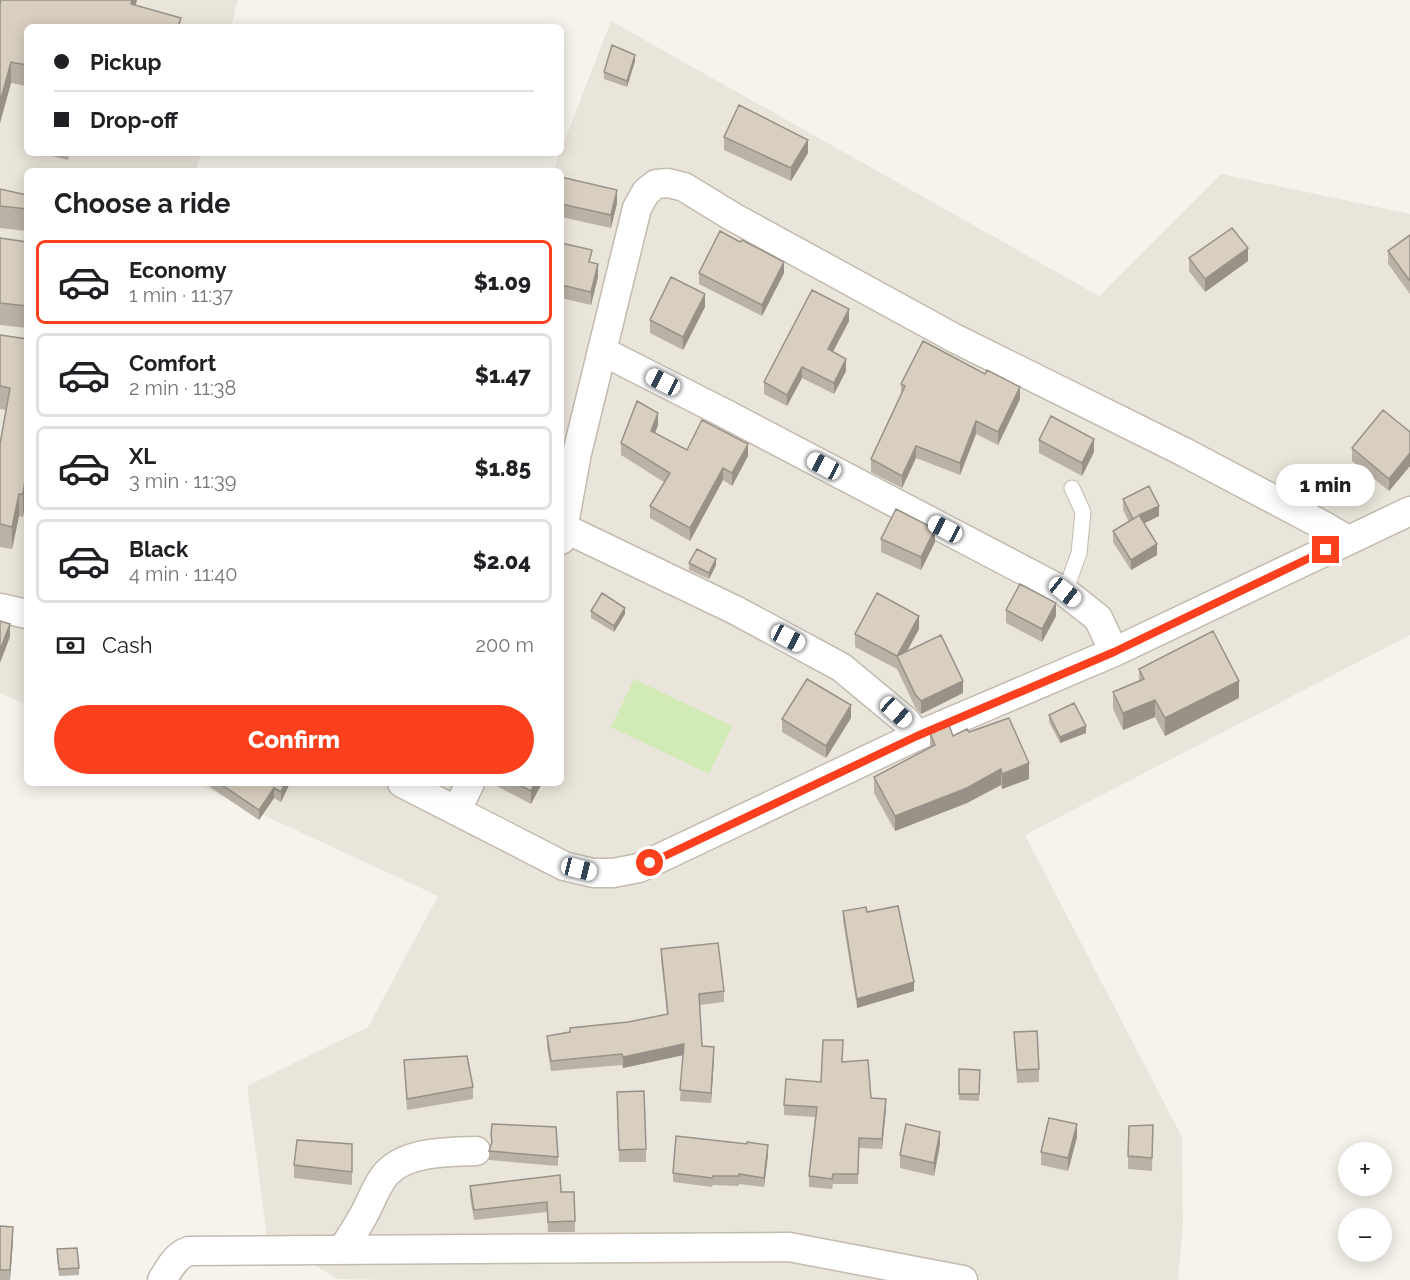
<!DOCTYPE html>
<meta charset="utf-8">
<style>
body{margin:0;font-family:Raleway,sans-serif;background:#f6f6f6;color:#202124;height:100vh;display:flex;flex-direction:column;font-size:22px;white-space:nowrap}
*{box-sizing:border-box;margin:0}
p{font-size:20px;color:#757577}
.icon{flex:none;width:33px;height:33px;fill:none;stroke:currentColor;stroke-width:2;stroke-linecap:round;stroke-linejoin:round}
.map{position:relative;flex:1;overflow:hidden}
.sheet{position:absolute;left:24px;top:168px;width:540px;height:618px;display:flex;flex-direction:column;background:#fff;border-radius:9px;box-shadow:0 3px 15px #0003}
.sheet>*{flex:none}
.guide{position:absolute;left:24px;top:24px;width:540px;height:132px;border-radius:9px;box-shadow:0 3px 15px #0003;display:grid;align-content:center;height:132px;padding:0 30px;background:#fff}
.fabs{position:absolute;left:1338px;top:1142px;display:grid;gap:12px}
.fabs a{display:grid;place-items:center;width:54px;height:54px;border-radius:50%;background:#fff;box-shadow:0 3px 15px #0003;font-size:30px}
.end{position:absolute;width:27px;height:27px;margin:-14px;border:8px solid #fc3f1d;background:#fff;box-shadow:0 0 0 3px #fff}
.from{border-radius:50%}
.bubble{position:absolute;height:42px;border-radius:21px;background:#fff;box-shadow:0 3px 15px #0003;font-size:20px;font-weight:800;line-height:42px;text-align:center}
.car{position:absolute;width:18px;height:36px;margin:-18px -9px;border-radius:8px;box-shadow:0 0 4px 2px #0007;background:linear-gradient(#fff 24%,#345 0 40%,#fff 0 76%,#345 0 86%,#fff 0)}
.guide b{display:flex;align-items:center;gap:21px;height:57px;font-size:22px}
.guide b+b{border-top:2px solid #e0e0e0}
.guide i{width:15px;height:15px;background:#202124}
ul{padding:0;list-style:none}
li{display:flex;align-items:center;gap:18px;height:84px;margin:0 12px 9px;padding:0 18px;border:3px solid #e0e0e0;border-radius:9px}
li div{flex:1}
li b{display:block;font-size:22px}
li em{font-style:normal;font-weight:800}
li.on{border-color:#fc3f1d}
li>.icon{width:54px;height:54px;stroke-width:1.5}
h2{padding:0 30px;font-size:27px;line-height:72px}
.pay{display:flex;align-items:center;gap:15px;height:66px;padding:0 30px;font-size:22px}
.pay p{margin-inline-start:auto}
.button{display:flex;gap:12px;margin-top:auto;padding:12px 30px}
.button a{flex:1;height:69px;border-radius:36px;background:#fc3f1d;color:#fff;font-size:24px;font-weight:800;line-height:69px;text-align:center}
.map>svg:first-child{display:block}
</style>
<div class="map">
<svg width="1410" height="1280" viewBox="0 0 1410 1280">
<rect width="100%" height="100%" fill="#f6f3ec"/>
<path fill="#eae5da" d="M0,0H238L231,27H27V153H201L196,171H27V705L0,693Z
M611,21L1099,296L1221,174L1410,214V635L1025,835L1182,1137L1183,1223L1178,1280H391L338,1279L267,1237L247,1086L368,1027L438,896L194,783H561V171H553L560,153H561V150Z"/>
<path fill="#d2eab5" d="M634,679L732,726L709,774L611,727Z"/>
<g fill="none" stroke-linecap="round" stroke-linejoin="round">
<g stroke="#c2bbae" stroke-width="17">
<path id="lane" d="M1065,592L1079,553L1083,512L1072,488"/>
</g>
<g stroke="#c2bbae" stroke-width="31">
<path id="street" d="M602,351L724,413L1065,592L1098,618L1114,652
M564,528L735,610L841,667L906,721L917,736L1114,652L1410,511
M561,540L577,453L637,208L646,192L656,184L668,183L684,187L733,217L956,339L1184,452L1326,527L1348,540
M0,608L27,614
M402,783L564,866L593,873H613L639,868L917,736
M457,810L470,783
M342,1250C349,1239 356,1229 362,1218C370,1205 377,1183 387,1173C407,1151 449,1152 476,1151
M162,1280C169,1269 176,1255 189,1251L789,1247L963,1280"/>
</g>
<use href="#lane" stroke="#fff" stroke-width="15"/>
<use href="#street" stroke="#fff" stroke-width="28"/>
</g>
<path fill="#bab2a6" d="M0,4L136,5L181,27H27V86L11,83L0,123Z
M635,61L627,87L604,79V72Z
M724,137L808,153L791,181L724,150Z
M39,153H70L68,160Z
M561,177L617,203L611,228L561,217Z
M0,189L27,195V231L0,228Z
M1410,235V294L1388,264V251Z
M0,238L27,242V328L0,325Z
M561,243L592,263L598,277L591,305L561,298Z
M1189,258L1248,261L1205,292L1189,271Z
M699,273H784L762,316L699,284Z
M705,307L683,350L650,333V320Z
M849,321L833,352L846,371L834,394L802,378L787,406L764,394V382Z
M0,335L27,339V495H26L23,517L19,516L12,549L0,547V444L6,410L0,409Z
M901,384L1020,399L998,445L976,434L960,475L916,458L902,488L871,472V459L901,395Z
M658,425L655,433L687,450L748,456L732,486L723,480L690,541L650,518V506L664,482L621,455V443Z
M1410,432V466L1389,491L1352,461V448Z
M1039,440L1094,452L1082,476L1039,453Z
M1123,499L1159,516L1144,523L1157,555L1131,570L1113,542V531L1129,522L1123,510Z
M881,539L935,542L921,570L881,552Z
M689,563L716,565L709,579L689,570Z
M1006,610L1056,616L1042,642L1006,623Z
M591,611L625,614L614,632L591,618Z
M919,629L907,652L963,693L921,714L915,707L897,669L855,647V634Z
M1139,669L1239,698L1165,736L1155,717L1123,730L1113,709V692L1139,681Z
M1049,715L1086,733L1060,743L1049,722Z
M851,718L826,758L782,732V719Z
M969,732L1029,779L1002,789L1001,785L967,803L895,831L874,793V777L930,748V733L953,736Z
M210,783H290L281,802L274,798L259,820L210,787Z
M491,783H542L531,804Z
M843,911L867,912L914,991L857,1008L843,920Z
M661,949L724,991V1002L700,1005L702,1046L714,1058L711,1103L680,1101L683,1055L623,1068L622,1065L551,1071L547,1047V1036L570,1032V1028L628,1022L667,1014L661,959Z
M1014,1032L1039,1069V1082L1017,1083Z
M404,1060L473,1087V1099L407,1110Z
M842,1062L871,1098L886,1109L882,1149L859,1148L858,1184H833L832,1189L809,1187V1176L815,1117L784,1115V1105L821,1082Z
M959,1069L980,1070L979,1101L959,1100Z
M617,1092L646,1149V1162H619Z
M491,1135L558,1157V1166L489,1160V1151L491,1146Z
M1077,1137L1068,1171L1041,1165V1152Z
M1153,1138L1152,1171L1128,1169V1156Z
M352,1144V1185L294,1178V1165Z
M940,1144L934,1176L900,1168V1155Z
M768,1155L764,1187L739,1184V1186L713,1185L712,1187L673,1182V1173Z
M470,1186L561,1192L575,1221V1232H548L547,1212L474,1220L470,1197Z
M0,1226L13,1241L10,1280H0Z
M57,1256L79,1268V1275L59,1276Z"/>
<path fill="#979187" d="M132,0H137L131,25V4Z
M635,55V61L627,87V81Z
M11,62V83L0,123V102Z
M808,140V153L791,181V168Z
M617,190V203L611,228V215Z
M1248,248V261L1205,292V279Z
M784,262V273L762,316V305Z
M598,264V277L591,305V292Z
M705,294V307L683,350V337Z
M849,309V321L828,361V349Z
M846,359V371L834,394V383Z
M802,367V378L787,406V395Z
M1020,387V399L998,445V432Z
M658,413V425L651,443V431Z
M976,421V434L960,475V463Z
M562,422V435L561,441V428Z
M1094,439V452L1082,476V463Z
M748,444V456L732,486V473Z
M916,446V458L902,488V476Z
M1410,453V466L1389,491V479Z
M723,468V480L690,541V528Z
M26,473V495L23,517V494Z
M19,494V516L12,549V527Z
M1159,506V516L1139,526V515Z
M935,529V542L921,570V557Z
M1157,544V555L1131,570V560Z
M716,559V565L709,579V573Z
M1056,603V616L1042,642V629Z
M625,608V614L614,632V626Z
M919,616V629L900,663L897,656Z
M10,624V637L0,663V650Z
M963,681V693L921,714V701Z
M1239,681V698L1165,736V718Z
M1155,700V717L1123,730V713Z
M851,705V718L826,758V746Z
M1086,726V733L1060,743V737Z
M1029,763V779L1002,789V774Z
M1001,769V785L967,803L895,831V816Z
M285,783H290L281,802V792Z
M535,783H542L531,804V791Z
M274,788V798L259,820V810Z
M914,982V991L857,1008V999Z
M684,1044V1055L623,1068V1057Z
M714,1047V1058L711,1103V1093Z
M886,1099V1109L882,1149V1139Z
M1077,1124V1137L1068,1171V1158Z
M940,1132V1144L934,1176V1163Z
M768,1145V1155L764,1187V1178Z
M13,1227V1241L10,1280V1270Z"/>
<path fill="#d8cfc1" stroke="#979187" stroke-width="1.5" d="M1,0H132L131,4L181,18L178,27H27V65L11,62L0,102V4Z
M612,45L635,55L627,81L604,72Z
M739,105L808,140L791,168L724,137Z
M561,177L617,190L611,215L561,204Z
M0,189L27,195V209L0,206Z
M1232,228L1248,248L1205,279L1189,258Z
M720,231L740,242L742,240L784,262L762,305L699,273Z
M1410,235V281L1388,251Z
M0,238L27,242V306L0,303Z
M561,243L592,250L589,262L598,264L591,292L561,285Z
M671,277L705,294L683,337L650,320Z
M812,290L849,309L828,349L846,359L834,383L802,367L787,395L764,382Z
M0,335L27,339V473H26L23,494H19L12,527L0,524V444L10,388L0,386Z
M923,341L985,374L987,370L1020,387L998,432L976,421L960,463L916,446L902,476L871,459L905,386L901,384Z
M637,401L658,413L651,431L687,450L702,420L748,444L732,473L723,468L690,528L650,506L670,473L621,443Z
M1383,410L1410,432V453L1389,479L1352,448Z
M1051,416L1094,439L1082,463L1039,440Z
M1149,486L1159,506L1139,515L1157,544L1131,560L1113,531L1138,516L1133,519L1123,499Z
M896,509L935,529L921,557L881,539Z
M697,549L716,559L709,573L689,563Z
M1020,584L1056,603L1042,629L1006,610Z
M602,593L625,608L614,626L591,611Z
M877,593L919,616L897,656L855,634Z
M0,621L10,624L0,650Z
M1213,631L1239,681L1165,718L1155,700L1123,713L1113,692L1144,679L1139,669Z
M941,635L963,681L921,701L915,694L897,656Z
M807,679L851,705L826,746L782,719Z
M1074,703L1086,726L1060,737L1049,715Z
M1009,718L1029,763L1002,774L1001,769L967,788L895,816L874,777L935,745L930,733L949,725L953,736L967,729L969,732Z
M219,783H285L281,792L274,788L259,810Z
M515,783H535L531,791Z
M898,906L914,982L857,999L843,911L866,907L867,912Z
M718,943L724,991L699,994L702,1046L714,1047L711,1093L680,1090L684,1044L623,1057L622,1054L551,1061L547,1036L570,1032V1028L628,1022L668,1014L661,949Z
M1037,1031L1039,1069L1017,1070L1014,1032Z
M823,1040H843L842,1062L868,1060L871,1098L886,1099L882,1139L859,1138L858,1174H833L832,1179L809,1176L817,1107L784,1105L786,1079L821,1082Z
M467,1056L473,1087L407,1099L404,1060Z
M959,1069L980,1070L979,1094H959Z
M644,1091L646,1149L619,1150L617,1092Z
M1049,1118L1077,1124L1068,1158L1041,1152Z
M492,1124L556,1127L558,1157L489,1151L492,1142L491,1135Z
M906,1124L940,1132L934,1163L900,1155Z
M1153,1125L1152,1158L1128,1156L1129,1126Z
M676,1136L747,1144V1142L768,1145L764,1178L739,1174V1176H713L712,1178L673,1173Z
M297,1140L352,1144V1172L294,1165Z
M560,1175L561,1192H574L575,1221L548,1222L547,1202L474,1210L470,1186Z
M0,1226L13,1227L10,1270H0Z
M77,1248L79,1268L59,1269L57,1249Z"/>
<g fill="none" stroke-linecap="round" stroke-linejoin="round">
<path stroke="#fc3f1d" stroke-width="8" d="M650,863L917,736L1114,652L1326,550"/>
</g>
</svg>
<div class="fabs">
<a>+</a>
<a>−</a>
</div>
<i class="end from" style="left:650px;top:863px"></i>
<i class="end" style="left:1326px;top:550px"></i>
<div class="bubble" style="left:1276px;top:464px;width:99px">1 min</div>
<i class="car" style="left:663px;top:382px;rotate:297deg"></i>
<i class="car" style="left:824px;top:466px;rotate:298deg"></i>
<i class="car" style="left:945px;top:529px;rotate:298deg"></i>
<i class="car" style="left:1065px;top:592px;rotate:129deg"></i>
<i class="car" style="left:788px;top:638px;rotate:118deg"></i>
<i class="car" style="left:896px;top:712px;rotate:132deg"></i>
<i class="car" style="left:579px;top:869px;rotate:104deg"></i>
<div class="guide">
<b><i class="from"></i>Pickup</b>
<b><i></i>Drop-off</b>
</div>
<section class="sheet">
<h2>Choose a ride</h2>
<ul>
<li class="on"><svg class="icon" aria-label="car" viewBox="0 0 24 24"><path d="M5 17H2v-5l4-1 3-4h7l3 4 3 1v5h-3M9 17h6M6 11h13"/><circle cx="7" cy="17" r="2"/><circle cx="17" cy="17" r="2"/></svg><div><b>Economy</b><p>1 min · 11:37</p></div><em>$1.09</em></li>
<li><svg class="icon" aria-label="car" viewBox="0 0 24 24"><path d="M5 17H2v-5l4-1 3-4h7l3 4 3 1v5h-3M9 17h6M6 11h13"/><circle cx="7" cy="17" r="2"/><circle cx="17" cy="17" r="2"/></svg><div><b>Comfort</b><p>2 min · 11:38</p></div><em>$1.47</em></li>
<li><svg class="icon" aria-label="car" viewBox="0 0 24 24"><path d="M5 17H2v-5l4-1 3-4h7l3 4 3 1v5h-3M9 17h6M6 11h13"/><circle cx="7" cy="17" r="2"/><circle cx="17" cy="17" r="2"/></svg><div><b>XL</b><p>3 min · 11:39</p></div><em>$1.85</em></li>
<li><svg class="icon" aria-label="car" viewBox="0 0 24 24"><path d="M5 17H2v-5l4-1 3-4h7l3 4 3 1v5h-3M9 17h6M6 11h13"/><circle cx="7" cy="17" r="2"/><circle cx="17" cy="17" r="2"/></svg><div><b>Black</b><p>4 min · 11:40</p></div><em>$2.04</em></li>
</ul>
<div class="pay"><svg class="icon" aria-label="cash" viewBox="0 0 24 24"><path d="M3 7h18v10H3z"/><circle cx="12" cy="12" r="2"/></svg>Cash<p>200 m</p></div>
<div class="button"><a>Confirm</a></div>
</section>
</div>
